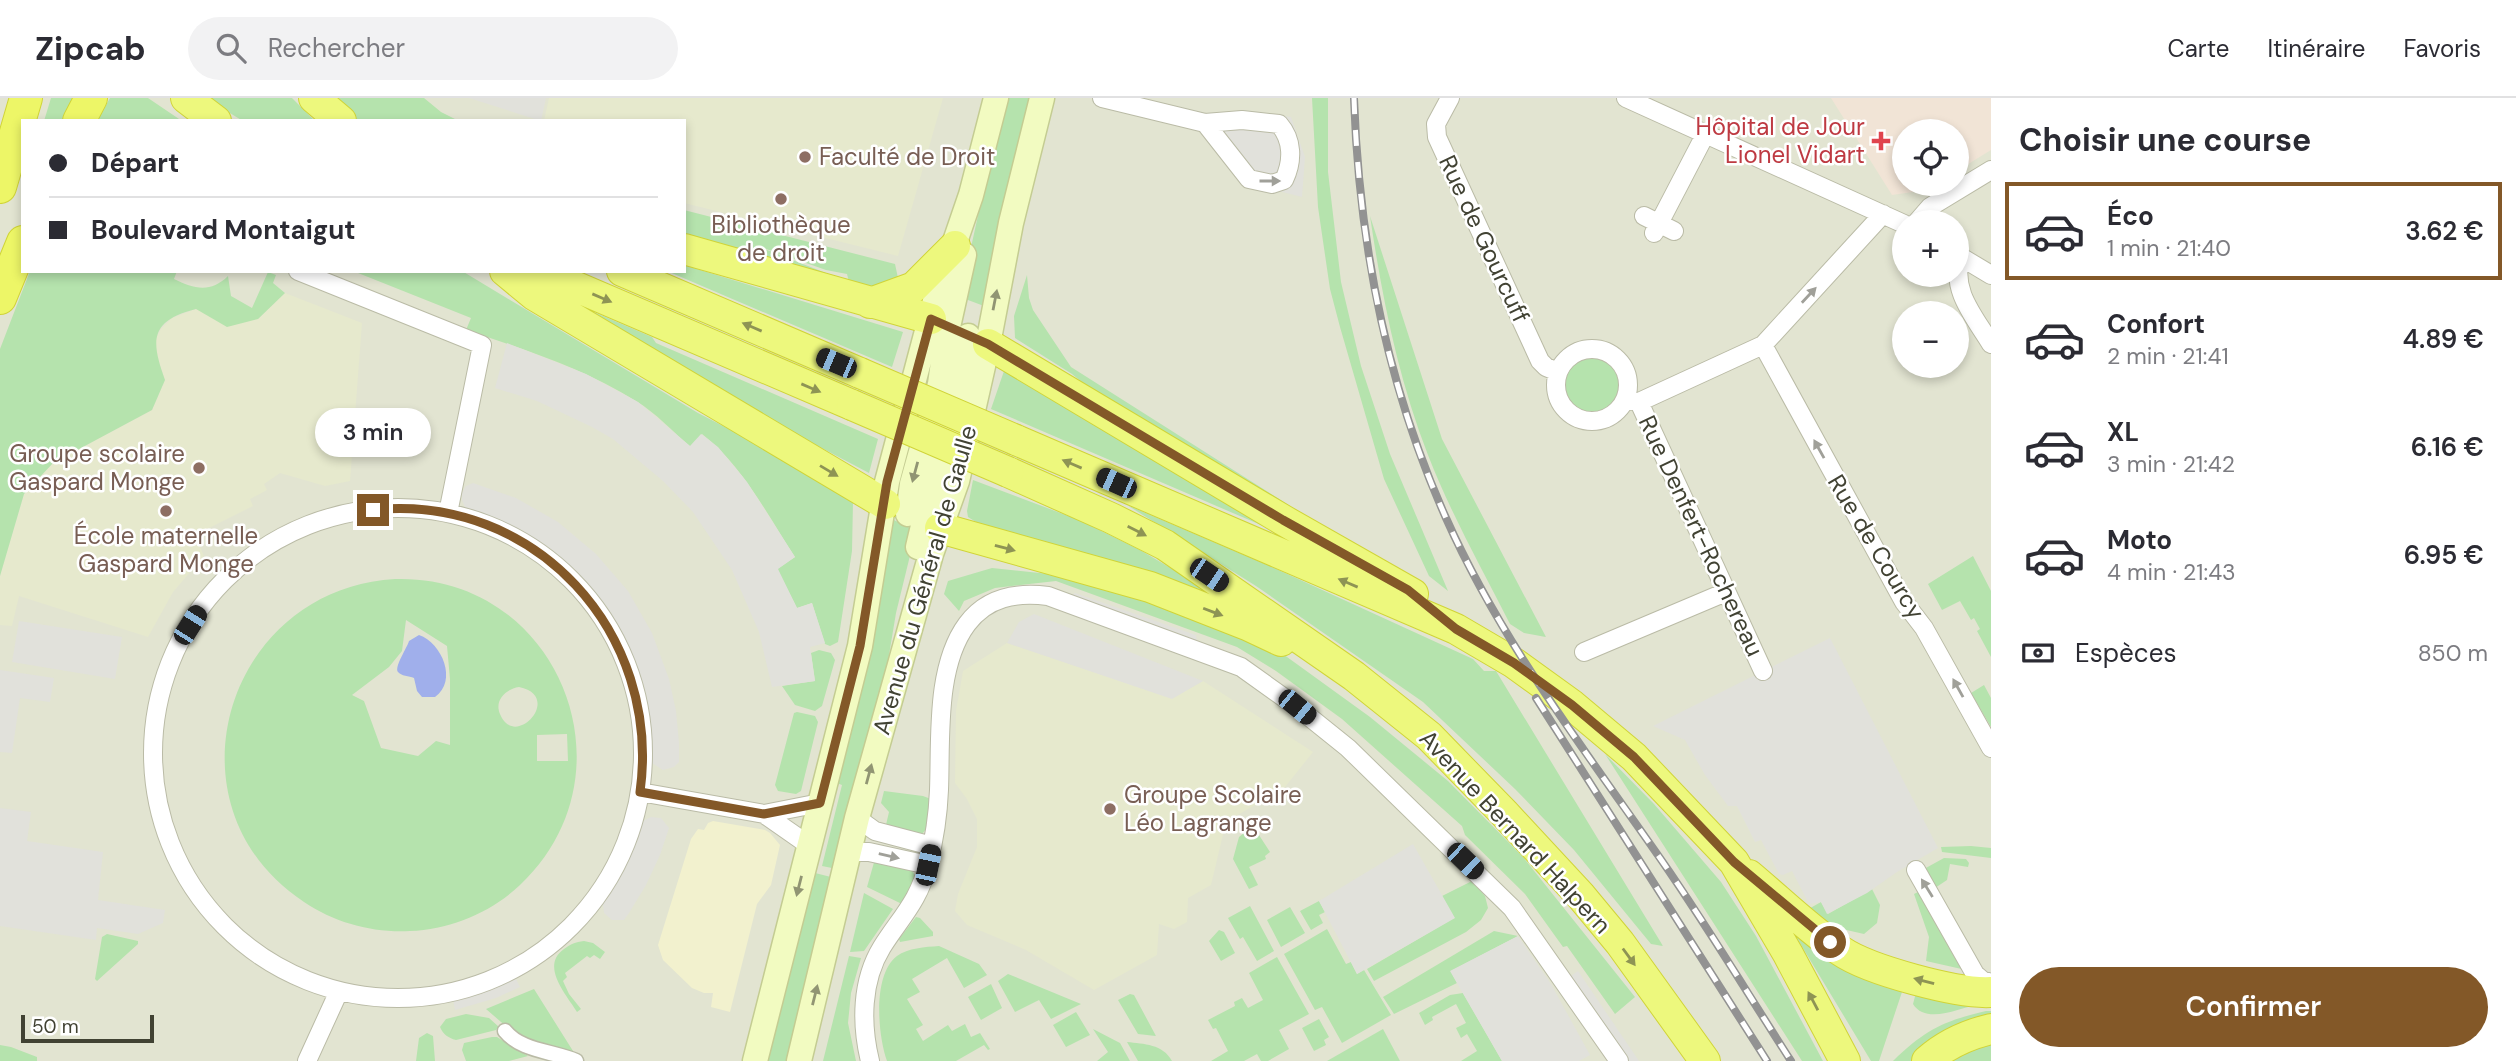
<!DOCTYPE html>
<html lang="fr">
<meta charset="utf-8">
<style>
body{margin:0;font-family:"DM Sans",sans-serif;background:#f2f2f3;color:#2b2b33;height:100vh;display:flex;flex-direction:column;font-size:26px;white-space:nowrap}
*{box-sizing:border-box;margin:0}
p{font-size:23px;color:#7c7c81}
.icon{flex:none;width:38px;height:38px;fill:none;stroke:currentColor;stroke-width:2;stroke-linecap:round;stroke-linejoin:round}
.map{position:relative;flex:1;overflow:hidden}
.drawer{display:flex;flex-direction:column;background:#fff;width:525px}
.drawer>*{flex:none}
.guide{position:absolute;left:21px;top:21px;width:665px;height:154px;border-radius:0px;box-shadow:0 4px 10px #0003;display:grid;align-content:center;height:154px;padding:0 28px;background:#fff}
.buttons{position:absolute;left:1892px;top:21px;display:grid;gap:14px}
.buttons a{display:grid;place-items:center;width:77px;height:77px;border-radius:50%;background:#fff;box-shadow:0 4px 10px #0003;font-size:35px}
.scale{position:absolute;left:21px;bottom:18px;width:133px;box-sizing:border-box;padding-left:7px;border:4px solid #414233;border-top:0;font-size:19px;line-height:24px;white-space:nowrap;color:#414233;-webkit-text-stroke:5px #fff;paint-order:stroke}
.end{position:absolute;width:32px;height:32px;margin:-16px;border:9px solid #835828;background:#fff;box-shadow:0 0 0 4px #fff}
.from{border-radius:50%}
.bubble{position:absolute;height:49px;border-radius:24px;background:#fff;box-shadow:0 4px 10px #0003;font-size:23px;font-weight:600;line-height:49px;text-align:center}
.car{position:absolute;width:21px;height:42px;margin:-21px -10px;border-radius:9px;box-shadow:0 0 5px 2px #0007;background:linear-gradient(#222 24%,#8ab4d8 0 40%,#222 0 76%,#8ab4d8 0 86%,#222 0)}
.guide b{display:flex;align-items:center;gap:24px;height:66px;font-size:26px}
.guide b+b{border-top:2px solid #e1e1e2}
.guide i{width:18px;height:18px;background:#2b2b33}
ul{padding:0;list-style:none}
li{display:flex;align-items:center;gap:21px;height:98px;margin:0 14px 10px;padding:0 14px;border:4px solid transparent;border-radius:0px}
li div{flex:1}
li b{display:block;font-size:26px}
li em{font-style:normal;font-weight:600}
li.current{border-color:#835828}
li>.icon{width:63px;height:63px;stroke-width:1.5}
h2{padding:0 28px;font-size:32px;line-height:84px}
.pay{display:flex;align-items:center;gap:18px;height:77px;padding:0 28px;font-size:26px}
.pay p{margin-inline-start:auto}
.button{display:flex;gap:14px;margin-top:auto;padding:14px 28px}
.button a{flex:1;height:80px;border-radius:42px;background:#835828;color:#fff;font-size:28px;font-weight:600;line-height:80px;text-align:center}
header{display:flex;align-items:center;gap:42px;box-sizing:border-box;height:98px;padding:0 35px;background:#fff;border-bottom:2px solid #e1e1e2}
header strong{font-size:33px}
nav{display:flex;gap:38px;margin-inline-start:auto;font-size:24px}
.search{width:490px;height:63px;background:#f2f2f3;display:flex;align-items:center;gap:18px;box-sizing:border-box;padding:0 24px;border-radius:38px;color:#7c7c81;font-size:26px}
main{display:flex;flex:1;min-height:0}
.map>svg:first-child{display:block}
</style>
<header>
<strong>Zipcab</strong>
<div class="search"><svg class="icon" aria-label="search" viewBox="0 0 24 24"><circle cx="10" cy="10" r="6"/><path d="M15 15l6 6"/></svg>Rechercher</div>
<nav><a>Carte</a><a>Itinéraire</a><a>Favoris</a></nav>
</header>
<main>
<div class="map">
<svg width="1991" height="963" viewBox="0 0 1991 963">
<rect width="100%" height="100%" fill="#eff0e3"/>
<path fill="#e2e4d1" fill-rule="evenodd" d="M0,0H1991V963H0ZM23,23H684V173H23ZM1904,33H1956V86H1904ZM1904,124H1956V177H1904ZM1904,215H1956V268H1904Z"/>
<path fill="#f2f1ce" d="M713,723L765,732L770,735L780,747L771,787L757,806L730,914L711,909L713,895H704L692,890L663,862L658,847L691,741L698,731L704,732L708,725Z"/>
<path fill="#e6e9cd" d="M549,0H943L898,158L684,105V23H544Z
M285,195L362,225L350,383L325,388L280,375L264,386L267,392L250,401L253,408L195,437L204,458L173,494L148,539L19,498L12,528L0,527V478L24,396L53,365L152,312L165,282L155,253V242L161,231L172,220L196,211L258,221Z
M1007,545L1172,600L1203,583L1313,654L1285,689L1226,724L1211,787L1188,800L1187,824L1174,831L1159,826L1157,857L1094,892L1026,852L967,827L955,813L958,796L977,749V721L967,701L955,685L956,613L963,573Z"/>
<path fill="#f1e4d6" d="M1831,0H1991V52L1957,73L1956,33H1904V86H1936L1926,92L1892,97Z"/>
<path fill="#b5e3ad" fill-rule="evenodd" d="M51,0H78L67,23H44Z
M110,0H148L182,23H97Z
M205,0H292L315,23H243Z
M328,0H424L441,14L459,23H356Z
M1004,0H1029L984,208L960,199Z
M1312,0H1328V74L1341,184L1361,268L1390,356L1448,493L1429,478L1384,381L1340,229L1330,191L1318,109Z
M684,112L895,166L898,180L893,187L885,190L849,185L684,142ZM749,145L826,172L847,176L849,184Z
M1370,118L1442,341L1546,539L1524,535L1510,526C1482,471 1451,416 1428,357C1398,280 1382,199 1370,118Z
M684,167L903,234L892,269L667,173H684Z
M30,173H177L174,181C194,191 211,195 228,178L231,198L252,210L268,174L276,177L273,185L285,195L258,221L227,229L196,211C149,223 151,243 165,282L152,312L53,365L24,396L0,478V251Z
M353,173H462L698,315L814,375L856,400L853,404L852,453L838,544L830,548L825,546L812,505L797,510L777,471L795,459C767,416 742,367 702,336L691,349C673,334 656,315 636,303C585,271 524,251 466,232L471,220Z
M1027,177L1029,200L1033,212L1071,269L1339,439L1100,299L1072,276L1015,240L1014,218Z
M582,209L652,239L656,245L878,341L869,375L799,338Z
M1562 287a30 30 0 1 1 60 0a30 30 0 1 1-60 0Z
M1004,273L1291,440L991,311Z
M973,382L1079,422L1140,452L1230,505L1154,476L976,424L968,419L967,413Z
M1127,407L1272,469L1473,561L1484,573H1496L1663,848L1651,846L1574,752L1515,691L1423,604L1256,488Z
M892,421L916,433L896,515L884,587L837,771L822,768L842,687L834,684Z
M1973,458L1991,493V559L1977,533L1980,531L1974,520L1971,522L1960,503L1942,512L1928,486Z
M992,470L1077,479L1195,513L1276,551L1370,619L1448,683L1523,759L1635,899L1615,916L1567,848L1563,849L1525,796L1465,737L1462,728L1342,621L1276,573L1237,549L1056,483L995,490L964,503L959,513L944,496L948,483Z
M395,481C558,476 639,675 520,787C490,815 451,831 410,833C373,835 335,825 304,804C160,709 225,491 395,481ZM406,522L447,548L450,581V647L436,643L418,658L381,650L364,603L352,597L389,569L402,553ZM519,589C564,598 515,653 500,616C494,602 506,591 519,589ZM567,636L568,663H537V637Z
M819,552L831,555L835,562L822,608L815,613L795,607L782,588L815,583L811,555Z
M1984,587L1991,600V629L1971,595Z
M797,614L815,618L818,624L801,693L796,696L778,693L775,687L794,615Z
M1605,656L1654,706L1721,784L1756,838L1823,963H1802Z
M884,693L923,698L931,701C930,715 932,730 919,738L885,731L889,714L881,705Z
M1250,730L1257,734L1270,754L1265,758L1266,761L1249,769L1258,787L1249,791L1233,761L1239,739Z
M1971,748L1991,750V760L1942,754L1941,749Z
M1944,760L1966,761L1969,765L1968,769L1950,766L1947,782L1935,790L1924,771Z
M875,761L912,772L916,780L904,807L867,789Z
M811,774L835,780L790,963H763Z
M1472,783L1485,798L1488,810L1481,822L1466,834L1374,883L1367,871L1454,820L1442,798Z
M1872,791L1880,807L1877,825L1864,836L1829,828L1805,813L1821,804L1828,816Z
M1922,792L1966,872L1926,863L1929,839L1914,796Z
M864,795L893,811L864,853L850,854Z
M1319,803L1325,814L1319,817L1323,825L1311,832L1300,813Z
M1250,808L1274,853L1257,863L1243,839L1240,841L1228,820Z
M1290,809L1305,835L1281,849L1267,822Z
M916,819L920,820L933,834V838L900,844L899,841Z
M1327,831L1346,866L1351,864L1357,876L1364,872L1391,917L1342,945L1322,909L1315,912L1284,856Z
M1219,832L1224,834L1235,855L1221,863L1209,843Z
M1792,832L1904,888L1879,963H1871Z
M1494,833L1518,838L1451,873L1457,885L1394,916L1383,899Z
M107,836L138,843V846L97,883L95,881L102,839Z
M584,843L593,845L605,854L600,861L594,857L590,860L587,858L565,875L567,879L563,883L569,896L581,911L577,914C566,896 540,868 564,851C571,846 575,844 584,843Z
M939,848L979,866L987,877L964,890L947,860L912,881L920,894L907,901L923,927L916,931L923,943L948,927L952,933L965,926L971,939L980,935L990,951L988,952L984,947L956,963H887C878,938 872,877 897,858C908,850 925,849 939,848Z
M849,858L861,860L851,895L848,925L856,963H823Z
M1277,859L1309,916L1279,932L1289,951L1268,963H1261L1257,956L1244,963H1211L1228,953L1216,930L1213,931L1208,922L1235,908L1234,904L1242,900L1248,910L1263,902L1249,875Z
M1008,876L1081,906L1051,921L1039,902L1015,914L998,883Z
M991,886L1002,910L981,922L968,899Z
M534,891L573,953L572,955L560,950L522,942L486,911Z
M1917,891L1979,906C1960,910 1926,927 1913,906Z
M1463,895L1502,963H1461L1477,953L1467,936L1461,940L1456,930L1466,925L1456,906L1432,919L1433,922L1425,927L1419,915L1450,897Z
M1130,896L1134,897L1156,938L1138,936L1118,902Z
M1986,913H1991V918L1917,963H1893C1925,932 1943,923 1986,913Z
M1076,914L1090,937L1066,949L1053,927Z
M466,916L489,920L499,929L496,932L456,942C448,940 443,936 440,929L446,921Z
M1319,921L1329,939L1324,942L1326,947L1314,953L1302,930Z
M1093,931L1120,945L1130,963H1097L1108,954Z
M1383,931L1400,963H1327Z
M427,935L433,938L435,963H416L419,940Z
M492,939H497L528,958L509,963H466L462,952L464,945Z
M1127,944C1144,946 1163,946 1172,963H1138Z
M1991,944V963H1952L1956,960Z
M0,947L11,949L37,959V963H0Z"/>
<path fill="#e1e1db" d="M469,0H546L541,23Z
M1246,13L1291,19L1305,59L1302,99L1247,85L1203,35L1206,15Z
M507,245L586,276L638,304L690,348L701,336L718,349L747,384L795,459L778,471L797,510L812,505L825,545L810,549L815,583L772,589L759,534L732,472L693,414L663,383L613,341L592,329L537,303L495,290Z
M473,385L516,400L558,424L596,456L628,493L652,535L669,581L676,613L679,645V664L674,669L663,672L652,665L651,631L644,588L628,546L606,508L577,474L543,446L505,424L465,409L462,402V395L466,388Z
M1075,495L1196,537L1197,544L1069,499Z
M1034,516L1203,583L1172,601L1007,545L1019,524Z
M19,523L122,539L115,581L12,564Z
M1830,540L1938,750L1897,774L1867,795L1827,816L1821,804L1809,806L1792,773L1783,777L1779,776L1761,742L1755,744L1737,708H1728L1705,677L1685,642L1653,628Z
M0,572L54,580L50,604L20,600L12,655L0,654Z
M0,710L31,714L27,743L103,754L98,802L165,812L163,825L138,836L97,830L96,842L0,828Z
M651,719L661,720L669,730L660,757L646,787L629,815L624,822H612L604,815L603,806L629,761L643,723Z
M1413,746L1455,820L1357,876L1319,803Z
M1518,838L1551,886L1590,957L1579,963H1502L1450,873Z
M1578,873L1639,963H1626L1571,878Z
M515,879L520,889L496,900L455,912L453,902L479,894Z"/>
<path fill="#a0afeb" d="M419,537C442,545 458,583 435,599H422L417,593L414,580C409,578 401,578 398,574C394,569 407,550 409,543Z"/>
<g fill="none" stroke-linecap="round" stroke-linejoin="round">
<g stroke="#babba6" stroke-width="17">
<path id="pedestrian" d="M505,933C521,953 553,953 576,963"/>
</g>
<g stroke="#babba6" stroke-width="20">
<path id="minor" d="M1102,0L1205,25L1242,22L1279,26C1293,42 1293,63 1284,82L1272,86L1249,81L1205,25
M1450,0L1436,26L1437,39L1540,263L1546,269L1558,274
M1626,0L1904,126
M1644,118L1674,133
M1917,124L1930,109L1991,72
M1654,135L1705,37
M1956,156L1991,177
M1961,158C1950,192 1974,218 1991,246
M298,173L482,247L448,415
M1763,247L1904,504L1924,530L1991,650
M1556 287a36 36 0 1 1 72 0a36 36 0 1 1-72 0Z
M1625,301L1639,304L1763,247L1883,116
M1639,304L1763,573
M153 655a245 245 0 1 1 490 0a245 245 0 1 1-490 0Z
M1584,554L1726,494
M640,694L764,716L820,705
M764,716L810,748
M857,720L875,733L932,748
M849,754H869L928,767
M1916,772L1975,876L1982,882L1991,885
M307,963L339,893
M870,963C861,926 861,883 882,849C901,819 919,803 928,766C934,743 938,717 939,692C941,642 935,569 967,526C987,499 1016,494 1048,498L1241,569L1297,609L1348,650L1512,810L1619,963"/>
</g>
<g stroke="#c4cc92" stroke-width="27">
<path id="secondary" d="M908,416L912,386L940,286L948,229L964,157
M918,449L968,238
M755,963L860,548L887,384L936,199L971,97L996,0
M799,963L857,720L931,456L957,383L988,246L1011,125L1042,0"/>
</g>
<g stroke="#d0d438" stroke-width="32">
<path id="trunk" d="M186,0L216,23
M314,0L341,23
M684,151L931,221
M505,173L534,197L885,406
M539,173L852,307
M622,173L860,275
M870,205L914,189L955,148
M988,246L1283,422L1413,496
M1016,342L1456,531L1514,565L1572,607L1634,659L1734,764L1788,856L1845,963
M1008,374L1111,420L1165,447L1354,578L1429,638L1504,715L1581,798L1620,845L1705,963
M940,430L1150,489L1247,527L1281,543
M1749,777C1779,802 1808,831 1841,853C1869,872 1957,896 1991,894
M1927,963C1946,946 1966,937 1991,931"/>
</g>
<g stroke="#d0d438" stroke-width="34">
<path id="motorway" d="M79,23L91,0
M0,89L26,0
M0,200L23,144"/>
</g>
<use href="#pedestrian" stroke="#fff" stroke-width="14"/>
<use href="#minor" stroke="#fff" stroke-width="18"/>
<use href="#secondary" stroke="#f2fbc1" stroke-width="24"/>
<use href="#trunk" stroke="#edf87d" stroke-width="30"/>
<use href="#motorway" stroke="#edf667" stroke-width="32"/>
<g stroke="#929292" stroke-width="8">
<path id="rail" d="M1354,0C1359,146 1386,286 1446,420C1501,544 1585,652 1662,763C1707,828 1748,896 1791,963
M1536,600L1767,963"/>
</g>
<use href="#rail" stroke="#fff" stroke-width="5" stroke-dasharray="16" stroke-linecap="butt"/>
<g stroke="#d0d438" stroke-width="32" stroke-linecap="butt">
<path id="trunk-bridge" d="M860,275L1016,342
M852,307L1008,374"/>
</g>
<use href="#trunk-bridge" stroke="#edf87d" stroke-width="30"/>
</g>
<defs><path id="oneway-solid" d="M-6-.8H1V-3.2L6.5 0L1 3.2V.8H-6Z" transform="scale(1.75)"/></defs>
<g fill="#a0a099">
<use href="#oneway-solid" transform="translate(1270 83)"/>
<use href="#oneway-solid" transform="translate(1809 197) rotate(-47)"/>
<use href="#oneway-solid" transform="translate(1819 351) rotate(-119)"/>
<use href="#oneway-solid" transform="translate(1958 590) rotate(-119)"/>
<use href="#oneway-solid" transform="translate(889 758) rotate(13)"/>
<use href="#oneway-solid" transform="translate(1927 790) rotate(-122)"/>
</g>
<g fill="#8e9454">
<use href="#oneway-solid" transform="translate(602 200) rotate(23)"/>
<use href="#oneway-solid" transform="translate(752 229) rotate(-157)"/>
<use href="#oneway-solid" transform="translate(811 290) rotate(23)"/>
<use href="#oneway-solid" transform="translate(1072 366) rotate(-157)"/>
<use href="#oneway-solid" transform="translate(829 373) rotate(31)"/>
<use href="#oneway-solid" transform="translate(1137 433) rotate(27)"/>
<use href="#oneway-solid" transform="translate(1005 450) rotate(15)"/>
<use href="#oneway-solid" transform="translate(1348 485) rotate(-157)"/>
<use href="#oneway-solid" transform="translate(1213 514) rotate(21)"/>
<use href="#oneway-solid" transform="translate(1629 859) rotate(54)"/>
<use href="#oneway-solid" transform="translate(1924 883) rotate(-165)"/>
<use href="#oneway-solid" transform="translate(1813 903) rotate(-118)"/>
</g>
<g fill="#919573">
<use href="#oneway-solid" transform="translate(995 202) rotate(-79)"/>
<use href="#oneway-solid" transform="translate(915 374) rotate(105)"/>
<use href="#oneway-solid" transform="translate(869 676) rotate(-75)"/>
<use href="#oneway-solid" transform="translate(799 788) rotate(104)"/>
<use href="#oneway-solid" transform="translate(815 897) rotate(-76)"/>
</g>
<g fill="none" stroke-linecap="round" stroke-linejoin="round">
<path stroke="#835828" stroke-width="9" d="M373,412C535,395 662,535 640,694L764,716L820,705L860,548L887,384L931,221L988,246L1283,422L1408,492L1456,531L1514,565L1572,607L1634,659L1734,764L1830,844"/>
</g>
<path fill="#e0444e" stroke="#fff" stroke-width="2.5" d="M1877.5 32.5h7v7h7v7h-7v7h-7v-7h-7v-7h7z"/>
<g fill="#8d6e63" stroke="#fff" stroke-width="2.5">
<circle cx="805" cy="59" r="7"/>
<circle cx="781" cy="101" r="7"/>
<circle cx="199" cy="370" r="7"/>
<circle cx="166" cy="413" r="7"/>
<circle cx="1110" cy="711" r="7"/>
</g>
<g text-anchor="middle" stroke-width="5" stroke-linejoin="round" paint-order="stroke">
<g font-size="24" fill="#be3a42" stroke="#fff" text-anchor="end">
<text x="1865" y="37">Hôpital de Jour<tspan x="1865" dy="28">Lionel Vidart</tspan></text>
</g>
<g font-size="24" fill="#785e54" stroke="#fff" text-anchor="start">
<text x="819" y="67">Faculté de Droit</text>
<text x="781" y="135" text-anchor="middle">Bibliothèque<tspan x="781" dy="28">de droit</tspan></text>
<text x="185" y="364" text-anchor="end">Groupe scolaire<tspan x="185" dy="28">Gaspard Monge</tspan></text>
<text x="166" y="446" text-anchor="middle">École maternelle<tspan x="166" dy="28">Gaspard Monge</tspan></text>
<text x="1124" y="705">Groupe Scolaire<tspan x="1124" dy="28">Léo Lagrange</tspan></text>
</g>
<g font-size="24" fill="#414233" stroke="#fff">
<text transform="translate(1484 141) rotate(65)" y="8">Rue de Gourcuff</text>
<text transform="translate(1701 438) rotate(65)" y="8">Rue Denfert-Rochereau</text>
<text transform="translate(1876 449) rotate(59)" y="8">Rue de Courcy</text>
<text transform="translate(925 482) rotate(-74)" y="8">Avenue du Général de Gaulle</text>
<text transform="translate(1515 734) rotate(47)" y="8">Avenue Bernard Halpern</text>
</g>
</g>
</svg>
<div class="buttons">
<a><svg class="icon" aria-label="locate" viewBox="0 0 24 24"><circle cx="12" cy="12" r="6"/><path d="M12 2v4M12 18v4M2 12h4M18 12h4"/></svg></a>
<a>+</a>
<a>−</a>
</div>
<div class="scale">50 m</div>
<i class="end from" style="left:1830px;top:844px"></i>
<i class="end" style="left:373px;top:412px"></i>
<div class="bubble" style="left:315px;top:310px;width:116px">3 min</div>
<i class="car" style="left:836px;top:265px;rotate:293deg"></i>
<i class="car" style="left:1116px;top:385px;rotate:294deg"></i>
<i class="car" style="left:1209px;top:477px;rotate:124deg"></i>
<i class="car" style="left:190px;top:527px;rotate:32deg"></i>
<i class="car" style="left:1297px;top:609px;rotate:129deg"></i>
<i class="car" style="left:1465px;top:763px;rotate:134deg"></i>
<i class="car" style="left:928px;top:767px;rotate:12deg"></i>
<div class="guide">
<b><i class="from"></i>Départ</b>
<b><i></i>Boulevard Montaigut</b>
</div>
</div>
<section class="drawer">
<h2>Choisir une course</h2>
<ul>
<li class="current"><svg class="icon" aria-label="car" viewBox="0 0 24 24"><path d="M5 17H2v-5l4-1 3-4h7l3 4 3 1v5h-3M9 17h6M6 11h13"/><circle cx="7" cy="17" r="2"/><circle cx="17" cy="17" r="2"/></svg><div><b>Éco</b><p>1 min · 21:40</p></div><em>3.62 €</em></li>
<li><svg class="icon" aria-label="car" viewBox="0 0 24 24"><path d="M5 17H2v-5l4-1 3-4h7l3 4 3 1v5h-3M9 17h6M6 11h13"/><circle cx="7" cy="17" r="2"/><circle cx="17" cy="17" r="2"/></svg><div><b>Confort</b><p>2 min · 21:41</p></div><em>4.89 €</em></li>
<li><svg class="icon" aria-label="car" viewBox="0 0 24 24"><path d="M5 17H2v-5l4-1 3-4h7l3 4 3 1v5h-3M9 17h6M6 11h13"/><circle cx="7" cy="17" r="2"/><circle cx="17" cy="17" r="2"/></svg><div><b>XL</b><p>3 min · 21:42</p></div><em>6.16 €</em></li>
<li><svg class="icon" aria-label="car" viewBox="0 0 24 24"><path d="M5 17H2v-5l4-1 3-4h7l3 4 3 1v5h-3M9 17h6M6 11h13"/><circle cx="7" cy="17" r="2"/><circle cx="17" cy="17" r="2"/></svg><div><b>Moto</b><p>4 min · 21:43</p></div><em>6.95 €</em></li>
</ul>
<div class="pay"><svg class="icon" aria-label="cash" viewBox="0 0 24 24"><path d="M3 7h18v10H3z"/><circle cx="12" cy="12" r="2"/></svg>Espèces<p>850 m</p></div>
<div class="button"><a>Confirmer</a></div>
</section>
</main>
